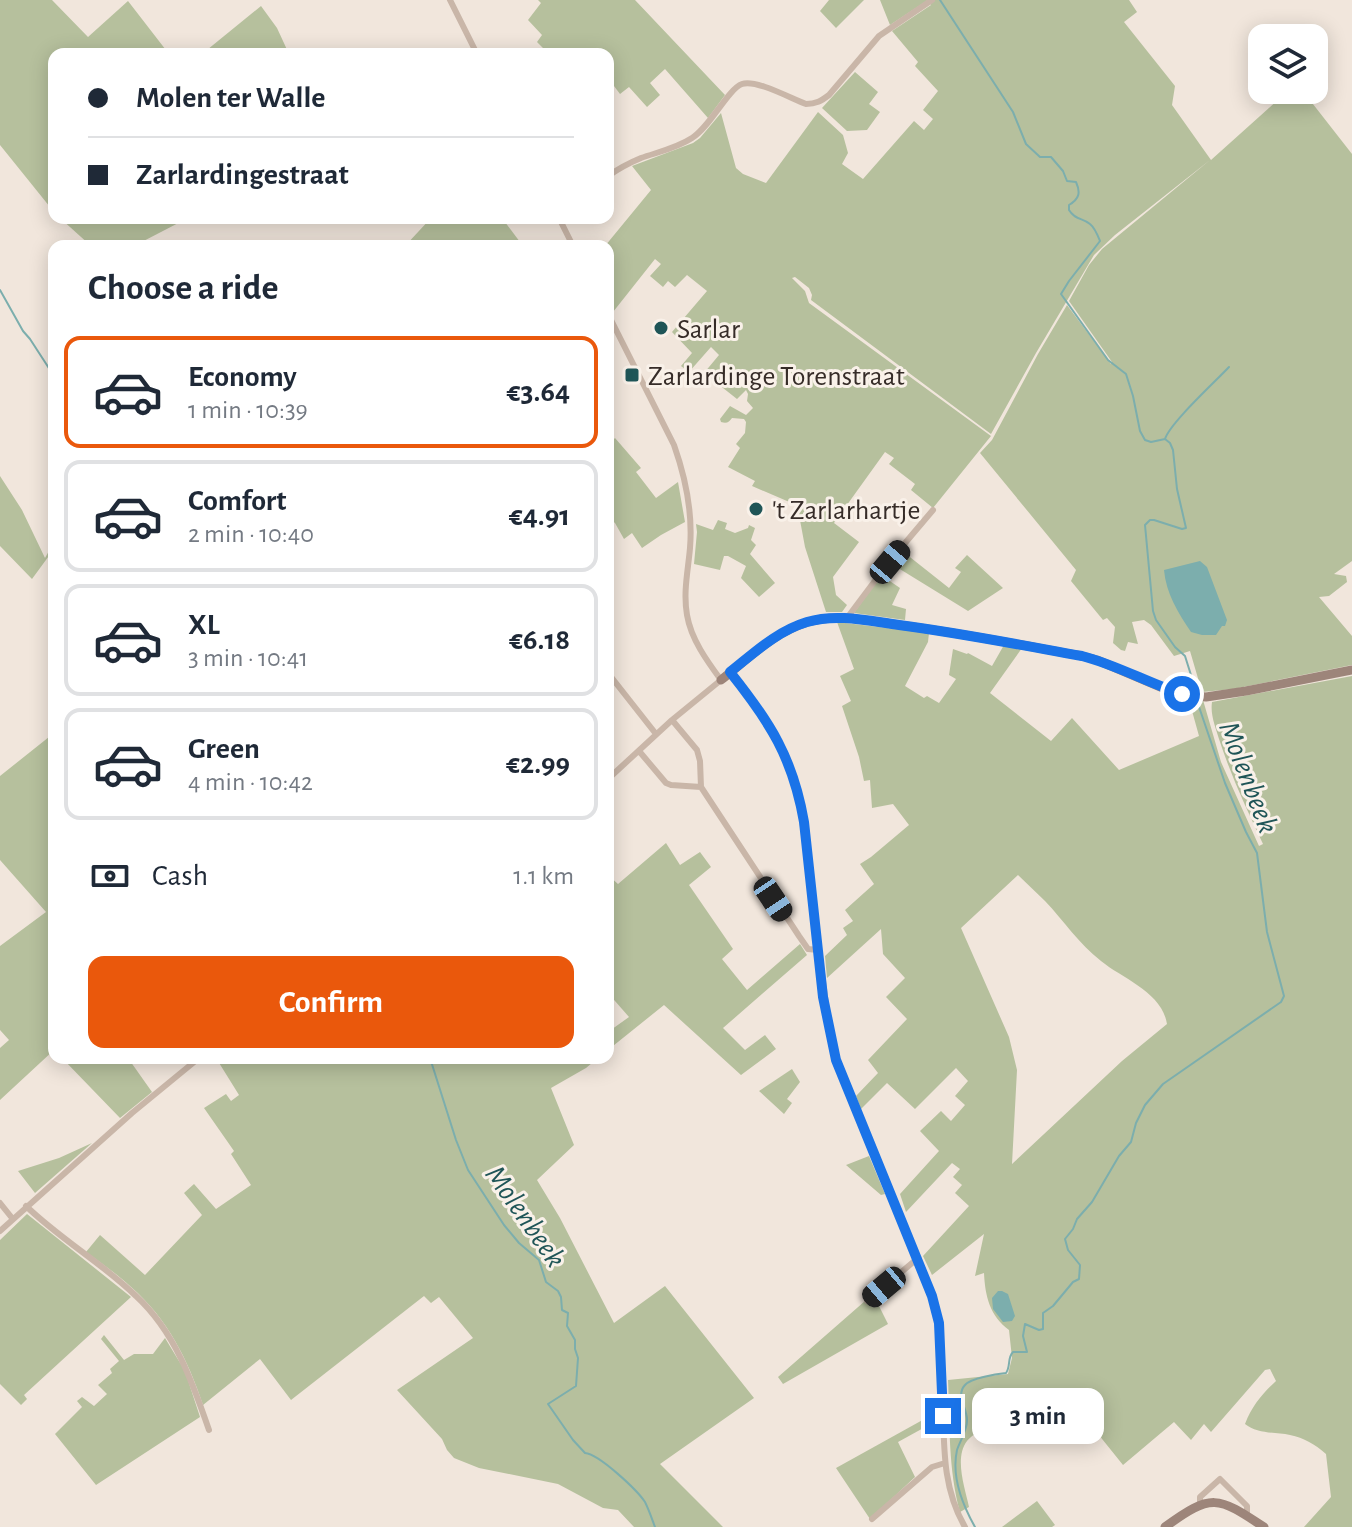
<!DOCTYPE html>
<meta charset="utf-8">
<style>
body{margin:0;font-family:"Alegreya Sans",sans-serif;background:#f6f6f7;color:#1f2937;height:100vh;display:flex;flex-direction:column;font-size:30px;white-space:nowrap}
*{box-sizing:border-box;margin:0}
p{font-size:26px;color:#747a83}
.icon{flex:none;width:44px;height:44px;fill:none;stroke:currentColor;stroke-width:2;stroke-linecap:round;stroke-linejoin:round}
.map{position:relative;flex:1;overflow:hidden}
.drawer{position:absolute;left:48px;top:240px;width:566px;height:824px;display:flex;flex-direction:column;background:#fff;border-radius:16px;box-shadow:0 4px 20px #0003}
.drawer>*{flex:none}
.banner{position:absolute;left:48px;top:48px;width:566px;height:176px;border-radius:16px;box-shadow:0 4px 20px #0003;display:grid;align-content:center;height:176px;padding:0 40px;background:#fff}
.tools{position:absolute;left:1248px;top:24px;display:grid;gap:16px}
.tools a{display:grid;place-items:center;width:80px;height:80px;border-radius:16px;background:#fff;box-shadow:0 4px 20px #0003;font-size:40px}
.end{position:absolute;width:36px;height:36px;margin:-18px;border:10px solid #1a73e8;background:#fff;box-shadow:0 0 0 4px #fff}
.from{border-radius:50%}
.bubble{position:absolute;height:56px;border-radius:16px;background:#fff;box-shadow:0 4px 20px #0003;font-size:26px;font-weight:700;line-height:56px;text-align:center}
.car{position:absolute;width:24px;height:48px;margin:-24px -12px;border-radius:10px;box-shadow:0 0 6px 2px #0007;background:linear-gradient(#222 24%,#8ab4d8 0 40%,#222 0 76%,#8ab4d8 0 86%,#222 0)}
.banner b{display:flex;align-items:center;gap:28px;height:76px;font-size:30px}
.banner b+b{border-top:2px solid #e0e1e3}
.banner i{width:20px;height:20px;background:#1f2937}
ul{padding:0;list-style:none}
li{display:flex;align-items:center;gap:24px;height:112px;margin:0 16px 12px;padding:0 24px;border:4px solid #e0e1e3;border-radius:16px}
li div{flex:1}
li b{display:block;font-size:30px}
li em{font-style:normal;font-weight:700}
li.active{border-color:#ea580c}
li>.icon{width:72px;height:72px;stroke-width:1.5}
h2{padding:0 40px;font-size:36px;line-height:96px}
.pay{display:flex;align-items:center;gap:20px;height:88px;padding:0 40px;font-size:30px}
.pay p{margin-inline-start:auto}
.button{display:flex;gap:16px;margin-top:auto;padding:16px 40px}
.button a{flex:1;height:92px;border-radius:16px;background:#ea580c;color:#fff;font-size:32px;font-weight:700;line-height:92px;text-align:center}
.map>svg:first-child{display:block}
</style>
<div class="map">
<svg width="1352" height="1527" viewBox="0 0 1352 1527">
<rect width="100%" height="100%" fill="#f1e6dc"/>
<path fill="#b6c09d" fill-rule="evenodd" d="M0,0H52L88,37L128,1L169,54H54V212L0,145Z
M538,0H635L725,95L708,118L665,69L650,83L660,95L647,107L629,87L620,94L608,78V54H549L537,42L542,35L528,20L541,3Z
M829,0H864L836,28L820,11Z
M880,0H1129L1137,12L1124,22L1175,86L1172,105L1211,160L1289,90H1302L1352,154V561L1334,574L1346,576L1347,582L1329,596L1319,597L1352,636V665L1233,689L1202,692L1190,651L1174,656L1151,625L1144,620L1132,622L1138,644L1128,642L1125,651L1121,650L1113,643L1115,627L1107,618L1103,620L1071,581L1076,570L980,453L992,440L1038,354L1067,305L1111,364L1112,362L1069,301L1089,265L1102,249L1210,160L1115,235L1094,255L1036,353L991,434L811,300L812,295L809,288L795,277L792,278L805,291L809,303L991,436L933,508L911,490L915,484L889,464L894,458L885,452L834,523L859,542L833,577L836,595L847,605L842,612H826L805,547L797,504L787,501L752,486L755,481L728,467L740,448L736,444L745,433L746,422L744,419L732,418C729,422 727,424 721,422L720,419L730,406L746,415L753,408L747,401L748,394L746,390L737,399L704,373L719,355L711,347L689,372L681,366L692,353L672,332L707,291L687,275L675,287L668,281L663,287L650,276L661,264L655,259L613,312L608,302V246H605L651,190L632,166L693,143L700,138L721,113L736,168L743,174L766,183L818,112L843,135L848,153L842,164L863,179L914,121L924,130L933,119L923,110L938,91L915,66L918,62L892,31L931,5L928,0L890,25Z
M261,6L277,28L289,54H202Z
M855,72L878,92L869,104L880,112L867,130L847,131L822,108Z
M60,218H188L134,246H91Z
M431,218H502L523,246H405Z
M615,438L641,468L636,472L656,498L678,482L685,522L661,535L642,548L632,533L624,539L615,523L608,517V445Z
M0,476L22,510L45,558L54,542V549L32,579L0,546Z
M718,520L727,523L725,529L735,533L748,528L749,525L755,528L751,540L756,545L750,554L775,583L759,597L741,578L746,566L728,556H724L720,570L694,564L697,532L696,524L713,530Z
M901,550L949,588L961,572L955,568L967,555L1003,588L968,611L890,563Z
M881,575L900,588L892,605L906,609L905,620L854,613Z
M837,622L929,633L928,642L905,686L924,698L927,696L939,703L956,679L949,675L953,649L967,654L968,653L992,666L1004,645L1022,648L990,693L1051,741L1072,718L1119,770L1199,736L1189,700H1203L1221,762L1259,846L1263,844C1247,810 1231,776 1219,739C1216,728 1210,715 1212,702L1352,676V1527H1304L1331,1497L1326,1454C1315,1444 1304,1438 1290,1435C1275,1432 1257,1434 1245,1424C1252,1406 1262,1394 1276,1381L1270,1369L1265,1370L1211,1432L1204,1424L1191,1440L1174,1422L1123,1465L1086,1419L1077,1427L1069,1429L1065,1422L1051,1407L1046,1409L1036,1404L1023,1419L1010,1429L1000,1416H981L983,1428C978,1432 971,1436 967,1441C954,1458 965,1488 969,1507L960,1512C948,1469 950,1424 948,1380L1008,1374L1012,1358L1009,1330C990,1316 985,1296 984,1273L975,1276L984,1234L932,1275L923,1256L969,1206L955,1193L962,1185L953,1177L960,1169L952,1163L906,1212L900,1194L939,1151L920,1131L941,1111L951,1121L965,1105L955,1096L968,1081L956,1068L915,1109L887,1083L861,1109L856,1096L878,1073L868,1060L907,1019L886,997L905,978L883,954L881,929L827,978L825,956L847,935L843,928L853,921L845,910L874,884L860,864L871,857L909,825L893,804L872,808L870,780L864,781L859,757L842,706L851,701L840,676L854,669ZM1018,875C1027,884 1036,892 1045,901C1064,921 1079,944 1101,961C1123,979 1162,992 1167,1024L1122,1061L1012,1164L1017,1070L1009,1037L961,928Z
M54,733V1050L0,1100V1048L9,1040L0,1030V946L46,912L0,860V776Z
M666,843L680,865L700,852L711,867L689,885L733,949L722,959L747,990L800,944L807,955L723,1028L745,1050L765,1035L776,1049L741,1075L664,1005L608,1050V1032L629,1017L608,993V875L618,884Z
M62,1058H128L152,1092L120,1118Z
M216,1058H564L567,1061L571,1058H598L586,1068L551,1088L574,1145L537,1180L560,1218L614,1323L665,1286L754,1398L660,1464L723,1527H634L618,1510L603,1508L558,1484L479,1468L454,1458L447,1450L442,1439L397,1390L473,1338L439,1297L431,1303L424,1296L291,1400L260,1359L203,1405C188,1360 168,1319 131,1287C117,1274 101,1263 86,1252L100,1235L145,1275L202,1215L184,1193L194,1184L216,1209L251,1185L231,1154L234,1151L204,1108L226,1094L231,1101L239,1095Z
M792,1069L800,1082L787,1099L792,1103L784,1114L759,1091Z
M92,1143L35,1193L18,1171L59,1158Z
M869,1156L885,1194L881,1195L846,1165Z
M27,1214L131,1297L24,1395L27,1399L21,1405L0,1384V1240Z
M873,1294L888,1324L783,1384L778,1377Z
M104,1335L124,1360L134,1354H153L165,1338L185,1371L200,1417L96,1485L55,1434L82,1407L77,1401L82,1397L94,1406L107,1394L98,1385L112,1373L110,1369L119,1361L101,1339Z
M937,1412L938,1420L898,1442L915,1477L870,1519L836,1468Z
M1037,1501L1055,1525L1052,1527H1002Z"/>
<path fill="#7caead" d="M1200,561L1207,567L1227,620L1225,626H1222L1216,635H1202L1191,632C1178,613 1166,593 1164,570Z
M998,1291H1002L1008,1294L1015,1316L1012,1321L1003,1322L993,1309L992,1298Z"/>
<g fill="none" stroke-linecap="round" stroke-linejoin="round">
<path stroke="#7caead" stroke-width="2" d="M940,0L1013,112L1026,144L1040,157H1051L1063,171L1067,181L1076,182C1081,193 1079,199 1069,205V210C1075,220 1083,218 1090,224C1095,228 1098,236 1100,241L1069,281L1061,294L1108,360L1126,374L1133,396L1140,431L1145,440L1151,442L1165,439L1170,443L1173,450L1177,489L1186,528L1182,529L1154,520H1150L1145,525L1153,611L1156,620L1175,647L1185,656L1196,691
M0,290L23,331L30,339L54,376
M1165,439C1170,423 1215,382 1229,367
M52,544L54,538
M430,1058L456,1140L468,1170L504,1225L519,1243L539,1260L546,1282L558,1291L561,1297L562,1310L568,1313L567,1326L575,1340V1349L578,1358L576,1386L548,1404L573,1440L585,1453C599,1454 637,1490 645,1502C649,1510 652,1519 655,1527
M975,1527C962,1504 951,1477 957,1450C960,1441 967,1430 967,1421C968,1409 955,1396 965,1385C971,1378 997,1374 1006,1373C1011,1366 1007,1358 1013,1352H1027L1023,1336L1025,1324L1039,1330L1043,1329V1313L1053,1306L1073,1282L1079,1279L1080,1265L1068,1250L1065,1239L1073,1229L1077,1219L1092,1202L1119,1156L1131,1142L1136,1123L1145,1105L1163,1084L1281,1002L1284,996L1267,932L1257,853L1246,832L1225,783L1197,701"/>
<path stroke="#c9b6a8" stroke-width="6" d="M450,0L477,54
M608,176C618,169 629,163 641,158C658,152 677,148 692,138C710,127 728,89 742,84C756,79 792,99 806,104C816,104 821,101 829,95L879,36L932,0
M559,218L573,246
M608,314L674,445C686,479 693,512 690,548C688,571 683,592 687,615C691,639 707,661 721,680L672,720L608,779
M847,618L889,562L933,510
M730,672L748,695L782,748L799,796L829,1027L836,1060L847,1090L932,1296C941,1332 942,1369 943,1407C944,1449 943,1489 965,1527
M608,673L656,734
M672,720L697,750L700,761L701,787L799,936L808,949L818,950
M639,751L666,783L671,785L701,787
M0,1203L12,1218
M26,1206C60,1239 102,1263 136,1296C175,1332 192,1381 209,1430
M0,1231L132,1113L199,1058
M867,1301L918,1258
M1200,1504V1497L1220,1479L1247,1506V1516
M872,1519L932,1467L945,1463"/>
<path stroke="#9d857a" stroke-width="9" d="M721,680C748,659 774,632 808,622C837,613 869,621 899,625C961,633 1021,645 1082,656L1097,660L1163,688L1193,696L1206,697L1246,691L1352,670
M1165,1527C1212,1493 1217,1496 1264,1527"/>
</g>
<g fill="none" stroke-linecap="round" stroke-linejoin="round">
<path stroke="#1a73e8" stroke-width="10" d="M943,1416L939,1323L932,1296L836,1060L823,997L804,822C793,758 770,722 730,672C754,653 777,631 807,622C837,613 869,621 899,625C960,633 1021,645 1082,656C1117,665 1148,683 1182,694"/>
</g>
<g fill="#1f5557" stroke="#f9f1e9" stroke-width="3">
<circle cx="661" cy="328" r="8"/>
<rect x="624" y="367" width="16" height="16" rx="4"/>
<circle cx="756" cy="509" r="8"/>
</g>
<g text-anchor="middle" stroke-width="6" stroke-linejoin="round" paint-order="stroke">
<g font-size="28" fill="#362c28" stroke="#f9f1e9" text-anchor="start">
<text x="677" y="338">Sarlar</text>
<text x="648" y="385">Zarlardinge Torenstraat</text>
<text x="772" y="519">'t Zarlarhartje</text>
</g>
<g font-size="30" font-style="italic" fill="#1f5557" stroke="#f9f1e9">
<text transform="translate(1249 777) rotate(69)" y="10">Molenbeek</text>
<text transform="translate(526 1216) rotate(55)" y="10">Molenbeek</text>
</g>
</g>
</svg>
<div class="tools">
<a><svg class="icon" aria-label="layers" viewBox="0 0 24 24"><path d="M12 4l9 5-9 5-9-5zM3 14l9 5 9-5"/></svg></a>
</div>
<i class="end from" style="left:1182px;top:694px"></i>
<i class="end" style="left:943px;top:1416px"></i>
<div class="bubble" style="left:972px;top:1388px;width:132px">3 min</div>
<i class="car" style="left:890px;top:562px;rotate:40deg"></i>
<i class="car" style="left:773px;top:899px;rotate:146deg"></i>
<i class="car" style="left:884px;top:1287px;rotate:230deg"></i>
<div class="banner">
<b><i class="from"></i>Molen ter Walle</b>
<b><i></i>Zarlardingestraat</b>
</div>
<section class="drawer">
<h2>Choose a ride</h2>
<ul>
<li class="active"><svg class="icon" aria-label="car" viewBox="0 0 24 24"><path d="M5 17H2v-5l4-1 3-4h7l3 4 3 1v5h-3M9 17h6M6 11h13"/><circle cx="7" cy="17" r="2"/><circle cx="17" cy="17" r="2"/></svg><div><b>Economy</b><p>1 min · 10:39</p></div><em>€3.64</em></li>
<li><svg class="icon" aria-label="car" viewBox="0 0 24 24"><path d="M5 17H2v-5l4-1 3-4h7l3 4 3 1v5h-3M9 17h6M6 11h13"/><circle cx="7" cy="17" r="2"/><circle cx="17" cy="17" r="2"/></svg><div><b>Comfort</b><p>2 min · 10:40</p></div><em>€4.91</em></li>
<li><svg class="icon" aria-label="car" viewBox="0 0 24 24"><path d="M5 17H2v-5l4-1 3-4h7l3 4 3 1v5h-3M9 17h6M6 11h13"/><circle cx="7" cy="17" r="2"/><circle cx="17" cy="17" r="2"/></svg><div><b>XL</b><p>3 min · 10:41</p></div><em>€6.18</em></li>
<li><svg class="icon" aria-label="car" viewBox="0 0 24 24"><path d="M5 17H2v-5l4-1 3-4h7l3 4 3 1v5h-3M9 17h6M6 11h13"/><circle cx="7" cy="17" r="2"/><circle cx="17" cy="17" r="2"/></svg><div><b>Green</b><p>4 min · 10:42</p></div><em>€2.99</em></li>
</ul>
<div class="pay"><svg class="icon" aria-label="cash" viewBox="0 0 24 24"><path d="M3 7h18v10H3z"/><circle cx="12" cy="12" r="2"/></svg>Cash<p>1.1 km</p></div>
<div class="button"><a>Confirm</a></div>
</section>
</div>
